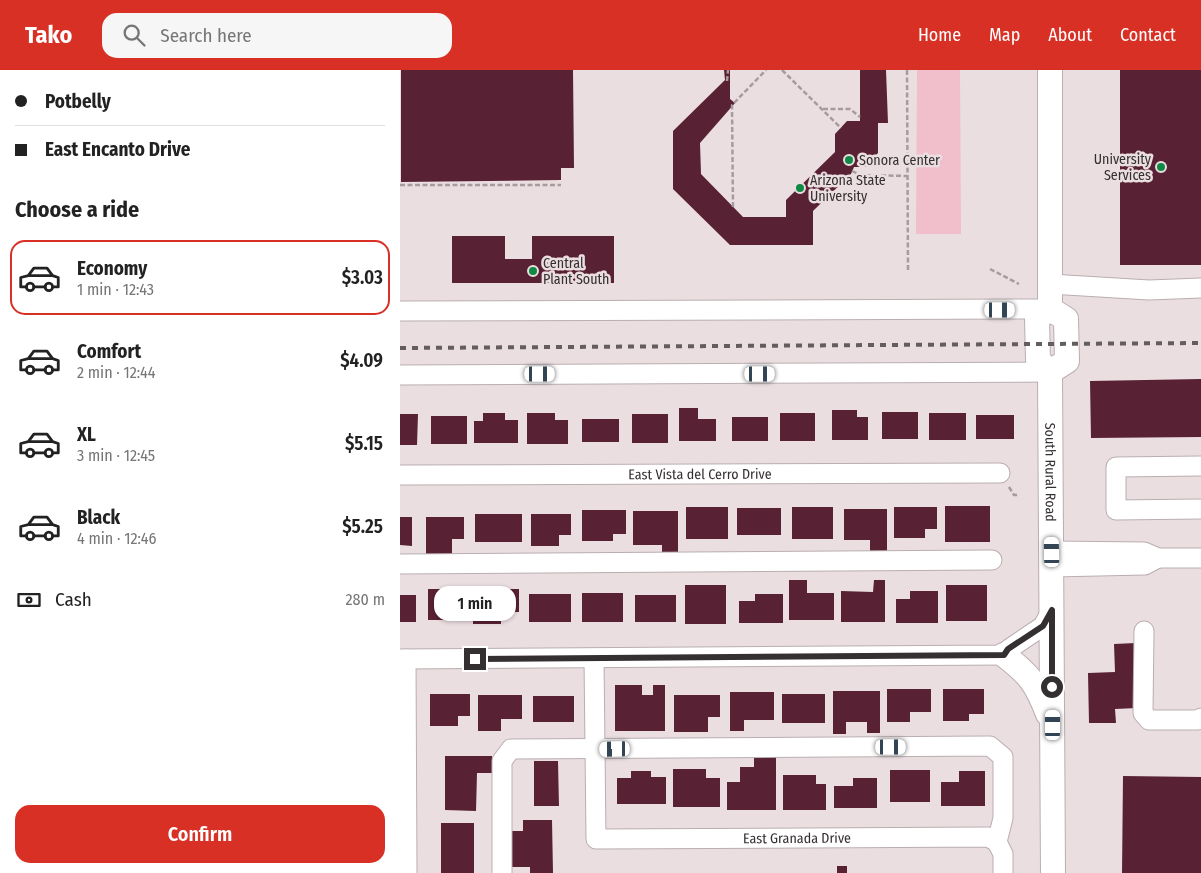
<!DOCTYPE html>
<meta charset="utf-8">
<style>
body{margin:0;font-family:"Fira Sans Condensed",sans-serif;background:#f6f6f6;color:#222;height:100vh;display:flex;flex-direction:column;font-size:19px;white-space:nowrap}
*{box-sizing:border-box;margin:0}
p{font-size:16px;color:#767676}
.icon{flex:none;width:28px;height:28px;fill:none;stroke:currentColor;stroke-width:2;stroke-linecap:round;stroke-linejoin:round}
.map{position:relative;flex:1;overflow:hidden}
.details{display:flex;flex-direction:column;background:#fff;width:400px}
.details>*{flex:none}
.banner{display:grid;align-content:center;height:110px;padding:0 15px;background:#fff}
.end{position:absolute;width:22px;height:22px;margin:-11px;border:6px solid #342f31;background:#fff;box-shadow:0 0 0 2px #fff}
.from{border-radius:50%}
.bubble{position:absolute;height:35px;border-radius:15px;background:#fff;box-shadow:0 1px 4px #0004;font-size:16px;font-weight:600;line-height:35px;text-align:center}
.car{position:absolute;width:15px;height:30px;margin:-15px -8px;border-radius:6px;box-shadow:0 0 4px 1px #0007;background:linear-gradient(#fff 24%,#345 0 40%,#fff 0 76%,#345 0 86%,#fff 0)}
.banner b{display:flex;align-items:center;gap:18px;height:48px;font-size:19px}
.banner b+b{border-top:1px solid #e0e0e0}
.banner i{width:12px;height:12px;background:#222}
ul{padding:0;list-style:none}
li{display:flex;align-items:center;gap:15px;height:75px;margin:0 10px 8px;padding:0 5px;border:2px solid transparent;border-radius:15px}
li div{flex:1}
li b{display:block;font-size:19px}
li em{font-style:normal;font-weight:600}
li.on{border-color:#d93025}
li>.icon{width:45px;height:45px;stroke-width:1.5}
h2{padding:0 15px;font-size:22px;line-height:60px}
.pay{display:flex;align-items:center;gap:12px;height:55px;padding:0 15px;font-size:19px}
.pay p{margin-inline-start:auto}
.action{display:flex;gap:10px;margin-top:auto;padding:10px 15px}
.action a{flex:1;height:58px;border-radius:15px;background:#d93025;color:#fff;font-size:20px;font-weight:600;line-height:58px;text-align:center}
header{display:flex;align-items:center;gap:30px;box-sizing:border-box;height:70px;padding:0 25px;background:#d93025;color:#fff}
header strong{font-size:24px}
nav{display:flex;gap:28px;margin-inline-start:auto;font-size:18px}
.search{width:350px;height:45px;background:#f6f6f6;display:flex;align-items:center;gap:12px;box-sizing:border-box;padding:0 18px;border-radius:15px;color:#767676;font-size:19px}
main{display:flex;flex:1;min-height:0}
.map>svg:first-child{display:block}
</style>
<header>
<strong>Tako</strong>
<div class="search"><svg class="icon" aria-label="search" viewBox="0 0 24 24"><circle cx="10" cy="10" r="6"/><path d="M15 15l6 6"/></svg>Search here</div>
<nav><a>Home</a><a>Map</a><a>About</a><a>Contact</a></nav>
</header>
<main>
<section class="details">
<div class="banner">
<b><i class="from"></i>Potbelly</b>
<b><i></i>East Encanto Drive</b>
</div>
<h2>Choose a ride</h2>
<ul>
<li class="on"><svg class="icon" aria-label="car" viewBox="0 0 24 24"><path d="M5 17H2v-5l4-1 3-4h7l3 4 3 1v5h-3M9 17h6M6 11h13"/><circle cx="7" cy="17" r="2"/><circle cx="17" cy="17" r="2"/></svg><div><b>Economy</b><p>1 min · 12:43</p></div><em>$3.03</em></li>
<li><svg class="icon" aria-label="car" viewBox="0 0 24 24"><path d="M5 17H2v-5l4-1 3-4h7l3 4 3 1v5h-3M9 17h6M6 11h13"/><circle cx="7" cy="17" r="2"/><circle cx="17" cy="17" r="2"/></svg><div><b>Comfort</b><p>2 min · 12:44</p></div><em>$4.09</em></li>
<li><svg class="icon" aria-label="car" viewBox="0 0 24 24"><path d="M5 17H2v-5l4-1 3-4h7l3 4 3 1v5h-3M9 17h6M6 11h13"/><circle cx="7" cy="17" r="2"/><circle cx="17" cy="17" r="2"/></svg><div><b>XL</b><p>3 min · 12:45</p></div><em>$5.15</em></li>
<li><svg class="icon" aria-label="car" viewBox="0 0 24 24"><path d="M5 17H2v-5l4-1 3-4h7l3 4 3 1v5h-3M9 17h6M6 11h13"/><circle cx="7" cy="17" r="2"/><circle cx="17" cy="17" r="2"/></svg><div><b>Black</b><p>4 min · 12:46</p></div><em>$5.25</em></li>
</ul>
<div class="pay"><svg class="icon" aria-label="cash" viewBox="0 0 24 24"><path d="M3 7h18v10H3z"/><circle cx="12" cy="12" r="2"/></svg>Cash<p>280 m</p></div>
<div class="action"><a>Confirm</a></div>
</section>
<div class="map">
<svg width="801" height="803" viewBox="0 0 801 803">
<rect width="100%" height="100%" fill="#ebdee1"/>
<path fill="#f1becb" d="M517,0H560L561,164H516Z"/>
<path fill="#592134" d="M1,0H173L174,98H161V110L1,112Z
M324,0H330V29L335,33L300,73L301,104L343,147H386V130L435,82V64L447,51H460V0H486L488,53H478V83L465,97H454L451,104L413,141V175H330L273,119V61L325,10Z
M720,0H801V195H720Z
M52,166H105V189H132V166H214V213H52Z
M801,309V367L691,368L690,311Z
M279,338H298V349H316V371H279Z
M432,340H457V347H468V370H432Z
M482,342H518V369H482Z
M83,343H105V350H118V373H74V351H83Z
M127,343H155V350H168V374H127Z
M380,343H415V371H380Z
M529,343H566V370H529Z
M0,344H18L17,375H0Z
M232,344H268V373H232Z
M576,345H614V369H576Z
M31,346H67V374H31Z
M332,347H368V371H332Z
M182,349H219V372H182Z
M545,436H590V472H545Z
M286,437H328V469H286Z
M392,437H433V469H392Z
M494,437H537V459H525V468H494Z
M337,438H381V465H337Z
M444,439H487V483H470V470H444Z
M182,440H226V464H213V471H182Z
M233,441H278V483H262V475H233Z
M75,444H122V472H75Z
M131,444H171V465H159V476H131Z
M0,447H12V476L0,475Z
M26,447H64V469H52V487H26Z
M389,510H407V523H434V550H389Z
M474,510H485V552H441V521L473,522Z
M285,515H326V554H285Z
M546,515H587V551H546Z
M28,519H66V539H54V550H28Z
M73,519H119V542H101V554H73Z
M510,521H538V553H496V529H510Z
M182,523H223V552H182Z
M129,524H171V552H129Z
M355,524H383V553H339V531H355Z
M0,525H16V552H0Z
M235,525H276V552H235Z
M736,573L737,638L715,639L716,653H689L688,603L715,602L714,574Z
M215,615H242V625H253V615H265V661H215Z
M487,619H531V642H510V652H487Z
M543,619H584V644H569V651H543Z
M433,621H480V663H467V652H446V664H433Z
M330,622H374V650H344V661H330Z
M30,624H70V646H58V656H30Z
M382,624H425V653H382Z
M78,625H122V649H101V661H78Z
M274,625H320V647H308V662H274Z
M133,626H174V652H133Z
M354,685H376V740H327V712H340V697H354Z
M45,686H92V703H77L76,741L45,740Z
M134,691H158L159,736H134Z
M273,699H306V708H320V737H273Z
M490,700H530V732H490Z
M231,701H251V707H266V734H217V708H231Z
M559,701H585V736H541V712H559Z
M383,705H416V714H426V740H383Z
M723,706L801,707V803H722Z
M453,708H477V738H434V716H453Z
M123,750H152L153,803H130V797H111V761H123Z
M41,753H74V803H41Z
M437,796H447V803H437Z"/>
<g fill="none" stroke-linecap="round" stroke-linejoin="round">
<g stroke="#b9aeb0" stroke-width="21">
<g id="minor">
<path d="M650,214L749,220L801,218"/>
<path d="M0,241L650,239"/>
<path d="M0,305L650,302"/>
<path d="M801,396L716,397V440L801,439"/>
<path id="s1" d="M0,405L600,403"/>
<path d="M652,481L744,482L758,488H801"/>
<path d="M0,494L592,490"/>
<path d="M652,497L745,495L758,488"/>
<path d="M744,561L743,643L749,650H798L801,648"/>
<path id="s2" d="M194,588L196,769L588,767L597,772"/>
<path d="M0,589L604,585L609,579L643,556L652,540"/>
<path d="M6,589L7,803"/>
<path d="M597,772L603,784V803"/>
<path d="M102,803V691L111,679L590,676L603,687V748L597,772"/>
</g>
</g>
<g stroke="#b9aeb0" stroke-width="26">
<g id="major">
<path d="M650,0V239"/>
<path id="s3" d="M650,239L637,248L638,290L650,302L653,803"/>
<path d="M650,239L666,249L667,291L650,302"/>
<path d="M604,585C630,605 636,613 648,644"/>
</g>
</g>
<path stroke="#a69c9f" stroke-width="2.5" stroke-dasharray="5 2.5" stroke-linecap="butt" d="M382,0L441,58
M507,0L508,200
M327,11L328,0
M423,39H450L460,47
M452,101L460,105L507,106
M0,115H161
M333,137L332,35L366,0
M590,199L619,214
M609,417L614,425H619"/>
<use href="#minor" stroke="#fff" stroke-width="19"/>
<use href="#major" stroke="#fff" stroke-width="24"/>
<path stroke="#645d5f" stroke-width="4" stroke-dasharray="6 6" stroke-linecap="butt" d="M0,278L801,273"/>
</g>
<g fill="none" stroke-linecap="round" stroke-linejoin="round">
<path stroke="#342f31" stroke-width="6" d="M75,589L604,585L608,579L643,556L652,540V617"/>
</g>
<g fill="#0f8944" stroke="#ebdee1" stroke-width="2">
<circle cx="449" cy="90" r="5"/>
<circle cx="761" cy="97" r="5"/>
<circle cx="400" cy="118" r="5"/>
<circle cx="133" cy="201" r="5"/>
</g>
<g text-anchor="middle" stroke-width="5" stroke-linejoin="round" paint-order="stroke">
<g font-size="14" fill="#342f31" stroke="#ebdee1" text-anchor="start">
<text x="751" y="94" text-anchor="end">University<tspan x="751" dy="16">Services</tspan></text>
<text x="459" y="95">Sonora Center</text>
<text x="410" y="115">Arizona State<tspan x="410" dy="16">University</tspan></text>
<text x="143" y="198">Central<tspan x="143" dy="16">Plant South</tspan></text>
</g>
<g font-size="14" fill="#342f31" stroke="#ebdee1">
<text dy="5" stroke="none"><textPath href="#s3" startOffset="175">South Rural Road</textPath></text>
<text dy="5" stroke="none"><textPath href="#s1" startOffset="300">East Vista del Cerro Drive</textPath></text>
<text dy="5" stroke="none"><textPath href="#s2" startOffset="382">East Granada Drive</textPath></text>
</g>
</g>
</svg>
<i class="end from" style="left:652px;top:617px"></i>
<i class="end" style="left:75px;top:589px"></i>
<div class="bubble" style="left:34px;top:516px;width:82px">1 min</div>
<i class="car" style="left:600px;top:240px;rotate:90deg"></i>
<i class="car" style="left:140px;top:304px;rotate:90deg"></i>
<i class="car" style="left:360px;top:304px;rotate:90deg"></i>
<i class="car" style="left:652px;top:482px;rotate:359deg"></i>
<i class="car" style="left:653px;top:655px;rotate:0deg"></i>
<i class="car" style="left:491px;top:677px;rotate:90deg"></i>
<i class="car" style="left:215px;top:679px;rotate:269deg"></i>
</div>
</main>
